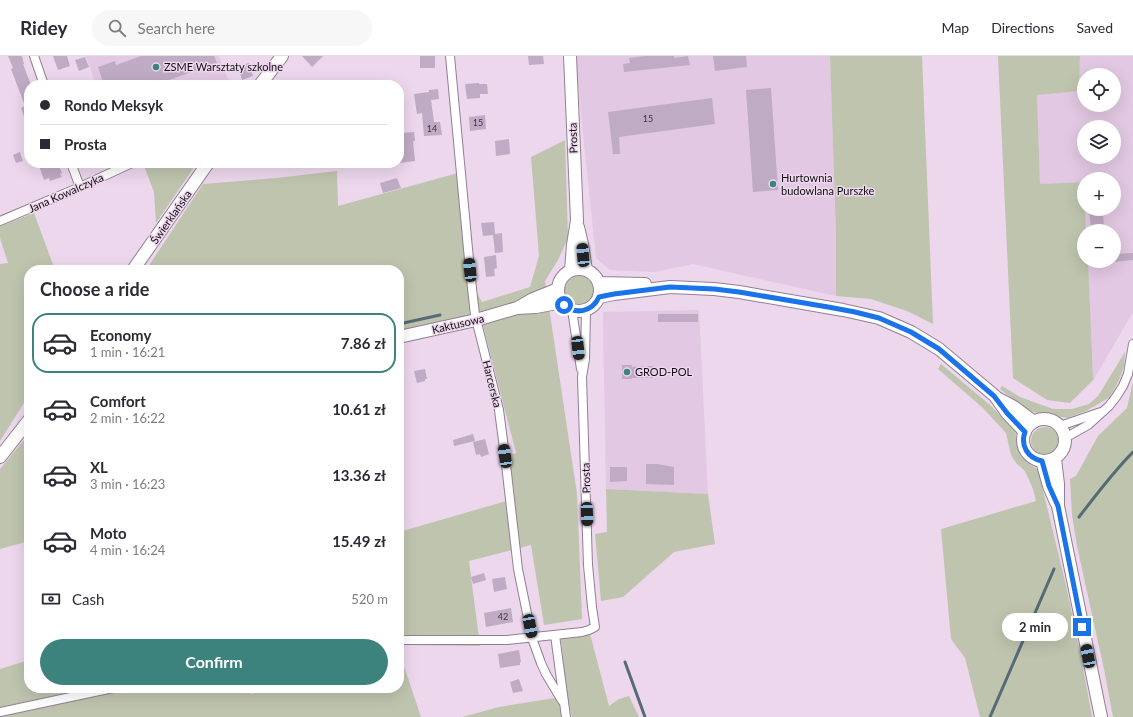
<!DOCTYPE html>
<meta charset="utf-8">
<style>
body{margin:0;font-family:Lato,sans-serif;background:#f7f7f7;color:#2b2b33;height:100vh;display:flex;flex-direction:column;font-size:15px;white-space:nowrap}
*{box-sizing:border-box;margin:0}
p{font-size:13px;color:#7c7c81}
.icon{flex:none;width:22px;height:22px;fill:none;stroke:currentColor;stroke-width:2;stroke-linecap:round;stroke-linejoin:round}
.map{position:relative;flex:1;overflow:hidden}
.panel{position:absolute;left:24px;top:209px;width:380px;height:428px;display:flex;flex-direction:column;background:#fff;border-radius:16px;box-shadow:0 4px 16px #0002}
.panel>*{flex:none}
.guide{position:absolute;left:24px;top:24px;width:380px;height:88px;border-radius:16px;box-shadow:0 4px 16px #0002;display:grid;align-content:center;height:88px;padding:0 16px;background:#fff}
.fabs{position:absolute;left:1077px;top:12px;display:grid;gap:8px}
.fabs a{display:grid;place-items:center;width:44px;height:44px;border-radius:50%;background:#fff;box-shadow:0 4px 16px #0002;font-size:20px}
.end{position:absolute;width:18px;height:18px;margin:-9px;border:5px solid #1a73e8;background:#fff;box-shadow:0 0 0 2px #fff}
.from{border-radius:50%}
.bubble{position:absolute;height:28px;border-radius:14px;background:#fff;box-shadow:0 4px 16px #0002;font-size:13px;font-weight:700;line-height:28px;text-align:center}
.car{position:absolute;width:12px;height:24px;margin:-12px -6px;border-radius:5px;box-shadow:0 0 3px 1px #0007;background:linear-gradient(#222 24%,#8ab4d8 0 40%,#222 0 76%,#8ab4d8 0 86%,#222 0)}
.guide b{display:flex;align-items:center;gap:14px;height:38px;font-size:15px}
.guide b+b{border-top:1px solid #e1e1e2}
.guide i{width:10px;height:10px;background:#2b2b33}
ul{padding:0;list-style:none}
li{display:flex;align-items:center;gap:12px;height:60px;margin:0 8px 6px;padding:0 8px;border:2px solid transparent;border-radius:16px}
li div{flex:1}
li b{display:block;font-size:15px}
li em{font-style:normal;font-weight:700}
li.on{border-color:#3c837d}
li>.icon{width:36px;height:36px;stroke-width:1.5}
h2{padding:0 16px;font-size:18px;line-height:48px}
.pay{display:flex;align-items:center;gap:10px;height:44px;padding:0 16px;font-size:15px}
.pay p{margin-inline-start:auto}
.primary-button{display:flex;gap:8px;margin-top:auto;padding:8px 16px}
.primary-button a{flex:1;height:46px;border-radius:24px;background:#3c837d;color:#fff;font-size:16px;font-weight:700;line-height:46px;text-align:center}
header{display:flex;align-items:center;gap:24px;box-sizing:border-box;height:56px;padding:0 20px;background:#fff;border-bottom:1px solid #e1e1e2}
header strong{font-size:19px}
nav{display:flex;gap:22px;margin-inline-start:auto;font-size:14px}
.search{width:280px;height:36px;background:#f7f7f7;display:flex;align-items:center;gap:10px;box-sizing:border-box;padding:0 14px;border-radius:22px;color:#7c7c81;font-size:15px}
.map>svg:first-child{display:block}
</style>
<header>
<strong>Ridey</strong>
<div class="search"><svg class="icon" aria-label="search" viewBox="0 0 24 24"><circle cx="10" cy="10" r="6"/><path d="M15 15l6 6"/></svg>Search here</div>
<nav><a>Map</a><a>Directions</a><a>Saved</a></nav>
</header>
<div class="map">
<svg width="1133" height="661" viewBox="0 0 1133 661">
<rect width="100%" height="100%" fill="#ecd7ec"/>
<path fill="#e2c8e2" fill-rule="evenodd" d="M86,0H219L225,16L231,29H96Z
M576,0H830L836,179V240L693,208L655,216L610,214L596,202L580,48Z
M1080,0H1133V256L1094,323L1093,321L1088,205H1114V175H1086L1085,153H1114V123H1084V126L1040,128L1037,38L1079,35ZM1084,19H1114V49H1084ZM1084,71H1114V101H1084Z
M699,254L708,438L606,433L603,256Z"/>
<path fill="#bec4ae" d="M830,0H922L933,268L907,255L871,243L836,240V179Z
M998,0H1080L1079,35L1037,39L1040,128L1084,126V153H1085L1086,175H1084V205H1088L1093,321L1094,323L1070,347L1047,344L1013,322Z
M565,84L568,182L558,204L545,225L577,438L582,563L544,569L531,489L469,505L480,590L399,589V476L510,444L500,405L505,400L516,397L481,261L399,287V214H146L203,128L276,122L337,115L338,150L458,117L469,223L482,246L530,231L539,200L531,101Z
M143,107H197L156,167L154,136Z
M34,157L55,214H29V339L0,385V208L8,207L0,182V170Z
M564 235a15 15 0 1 1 30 0a15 15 0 1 1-30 0Z
M1125,296L1124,310L1119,324L1110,341L1086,355L1067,362L1061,361L1049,357H1038L1029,355L1000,333L1002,330L1020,341L1053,353H1072L1089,348L1098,340Z
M941,308L990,349L1015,375C1017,380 1016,385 1017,391C1020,403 1029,407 1038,414L1065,525L1081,600L1092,661H980L965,602L951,583L941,473L1036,445L1033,433L1025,415L1017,408L1012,401L1010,395L1006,377L983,352L938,313Z
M1133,326V661H1113L1104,613L1077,490L1072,459L1070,423L1076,420L1098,380L1127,352Z
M1031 385a14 14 0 1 1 28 0a14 14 0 1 1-28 0Z
M29,378V485L0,493V413Z
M606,433L708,438L715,488L674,496L623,541L601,545L595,478L607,476Z
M589,574L609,650L619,643L629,640L639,661H572L567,639L561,583Z
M399,595L421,661H0V613L29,604V632H249L251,638L272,632H399Z
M561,641L564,661H462L499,651Z"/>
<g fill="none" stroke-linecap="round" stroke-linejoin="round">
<path stroke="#566b76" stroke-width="3" d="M399,268L440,259
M1079,461C1096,439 1113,416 1133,396
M625,606L645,661
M990,661L1054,513"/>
</g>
<path fill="#bfabc4" d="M8,0H22L24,8H23L31,29H29V72H28L21,52L25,50L11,13L13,12Z
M53,0H67L70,10L58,14Z
M141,0H214L217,7L155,29H104L98,11L115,5L116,9Z
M302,0H323L312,11Z
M420,0H435V12H420Z
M528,0H543L544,8L529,9Z
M645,0H674V2L688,0L690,9L624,16L623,8L630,7L629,2Z
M713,0H746L747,11L715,15Z
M85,1L89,11L79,15L75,4Z
M249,7L253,20L242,24L238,10Z
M479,27V28H487L488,38H480V42L467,43L465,28Z
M771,32L778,134L753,136L746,34Z
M438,33L439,43L431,44L434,66H440L442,79L424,80L422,57L417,58L414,38L429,36V34Z
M712,42L715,68L619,81L620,98H613L608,56Z
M485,59L486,73L470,75L469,61Z
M414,76L415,85H413L415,105L399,107V77Z
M509,83L510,98L496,100L495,85Z
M20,96L23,105L16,107L13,99Z
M38,107H58L62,117L60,118L62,121L50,125L49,122L44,124Z
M397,122L401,132L383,137L380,127Z
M1089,153H1103L1104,175H1091Z
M494,166L495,178L502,177L503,196L495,197L493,179L483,180L481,167Z
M1133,197V204L1114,206V198Z
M496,199L497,212L494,213L495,220L486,221L484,201Z
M658,258H698V266H658Z
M622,309H632V311L653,310V322H632V323H622Z
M425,313L427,323H425V325L417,327L414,315Z
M473,378L475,385L454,390L453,384Z
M485,383L489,398L481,401L480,398L476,399L473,386Z
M646,408H657L674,411V429L646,428Z
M610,411H627V425L610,426Z
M484,517L486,524L473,528L471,521Z
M505,521L507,533L494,536L492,523Z
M511,552L513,566L486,571L484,557Z
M519,594L521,606H520V609L500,612L498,598Z
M519,623L523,635L513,637L510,626Z"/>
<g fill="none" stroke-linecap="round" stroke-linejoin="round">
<g stroke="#927f92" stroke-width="10">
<path id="street" d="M34,0L44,29
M450,0L470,214L475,259L499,354L505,400L518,513L532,582L541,607L546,618L561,643L564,647
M71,107L80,131
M0,165L80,131L132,107
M572,254L581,313
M1060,370L1101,356
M1065,382L1088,369L1109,350L1116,341L1123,330L1128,318L1133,288
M555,579L566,661
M399,584H507L582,576L589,574L595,571L592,551L588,509L582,321L585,303L586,254
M0,656L113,632"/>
</g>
<g stroke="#927f92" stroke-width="14">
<path id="secondary" d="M570,0L577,164L573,189L571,214
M260,29L282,0
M578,171L582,188L586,214
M558 234a21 21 0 1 1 42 0a21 21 0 1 1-42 0Z
M133,214L208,107
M599,227L645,228
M599,241L614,238L670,231L714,233L739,236L843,254L879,262L911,276L939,293L995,340L1007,357L1025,376
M519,251L533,243L558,233
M399,281L476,264L517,252L536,251L562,246
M997,342L1014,351L1034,366
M1023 384a21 21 0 1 1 42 0a21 21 0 1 1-42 0Z
M0,401L29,364
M1055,403L1058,428V450L1101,661
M1042,405L1049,430L1056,446"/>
</g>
<use href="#street" stroke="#fff" stroke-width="8"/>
<use href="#secondary" stroke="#fff" stroke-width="12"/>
</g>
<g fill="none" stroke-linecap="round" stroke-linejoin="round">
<path stroke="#1a73e8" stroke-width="5" d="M564,249C576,259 592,256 599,241L614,238L670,231L714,233L739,236L828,251L855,256L879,262L911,276L939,293L994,340L1007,357L1025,376C1020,390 1028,402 1042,405L1049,430L1058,450L1082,571"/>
</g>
<g fill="#3c837d" stroke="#ecd7ec" stroke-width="1.5">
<circle cx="156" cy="11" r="4"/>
<circle cx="773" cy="128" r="4"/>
<circle cx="627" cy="316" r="4"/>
</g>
<g text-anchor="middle" stroke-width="3" stroke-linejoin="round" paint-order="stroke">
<g font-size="9" fill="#3f3540">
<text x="648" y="66">15</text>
<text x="478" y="70">15</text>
<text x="432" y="76">14</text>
<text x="503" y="564">42</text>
</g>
<g font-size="11" fill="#140e14" stroke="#ecd7ec" text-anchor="start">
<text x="164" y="15">ZSME Warsztaty szkolne</text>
<text x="781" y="126">Hurtownia<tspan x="781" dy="13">budowlana Purszke</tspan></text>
<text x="635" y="320">GROD-POL</text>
</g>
<g font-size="11" fill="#140e14" stroke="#ecd7ec">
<text transform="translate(573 82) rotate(-92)" y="4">Prosta</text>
<text transform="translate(66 137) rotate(-24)" y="4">Jana Kowalczyka</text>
<text transform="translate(171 161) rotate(-55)" y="4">Świerklańska</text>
<text transform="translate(458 268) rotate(-13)" y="4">Kaktusowa</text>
<text transform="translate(492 328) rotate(76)" y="4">Harcerska</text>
<text transform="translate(586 422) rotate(-92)" y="4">Prosta</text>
</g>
</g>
</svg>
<div class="fabs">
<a><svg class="icon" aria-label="locate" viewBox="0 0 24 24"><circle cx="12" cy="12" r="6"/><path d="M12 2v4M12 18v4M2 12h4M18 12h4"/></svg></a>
<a><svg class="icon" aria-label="layers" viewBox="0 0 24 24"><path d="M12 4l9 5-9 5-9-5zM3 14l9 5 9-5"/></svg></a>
<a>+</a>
<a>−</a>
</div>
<i class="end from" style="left:564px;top:249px"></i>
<i class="end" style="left:1082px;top:571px"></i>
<div class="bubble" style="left:1002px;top:557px;width:66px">2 min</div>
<i class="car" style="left:583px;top:199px;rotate:355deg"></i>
<i class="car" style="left:470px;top:214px;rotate:354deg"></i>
<i class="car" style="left:578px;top:292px;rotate:174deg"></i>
<i class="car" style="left:505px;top:400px;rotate:352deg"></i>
<i class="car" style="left:587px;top:458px;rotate:178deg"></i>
<i class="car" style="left:530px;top:570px;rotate:169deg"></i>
<i class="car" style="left:1088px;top:600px;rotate:349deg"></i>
<div class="guide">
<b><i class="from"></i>Rondo Meksyk</b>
<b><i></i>Prosta</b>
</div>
<section class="panel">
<h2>Choose a ride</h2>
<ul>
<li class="on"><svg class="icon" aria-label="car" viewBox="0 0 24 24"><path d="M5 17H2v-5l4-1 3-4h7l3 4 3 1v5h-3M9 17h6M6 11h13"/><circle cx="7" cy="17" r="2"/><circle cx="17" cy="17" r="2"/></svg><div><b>Economy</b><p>1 min · 16:21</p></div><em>7.86 zł</em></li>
<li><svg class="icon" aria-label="car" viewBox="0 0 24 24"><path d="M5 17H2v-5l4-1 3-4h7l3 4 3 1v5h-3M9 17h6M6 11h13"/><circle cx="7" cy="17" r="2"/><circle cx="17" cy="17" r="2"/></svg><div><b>Comfort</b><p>2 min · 16:22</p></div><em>10.61 zł</em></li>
<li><svg class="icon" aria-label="car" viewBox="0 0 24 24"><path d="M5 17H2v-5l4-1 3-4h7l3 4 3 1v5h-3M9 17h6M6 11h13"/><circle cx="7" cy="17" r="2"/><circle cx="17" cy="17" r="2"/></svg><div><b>XL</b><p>3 min · 16:23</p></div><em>13.36 zł</em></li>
<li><svg class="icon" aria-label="car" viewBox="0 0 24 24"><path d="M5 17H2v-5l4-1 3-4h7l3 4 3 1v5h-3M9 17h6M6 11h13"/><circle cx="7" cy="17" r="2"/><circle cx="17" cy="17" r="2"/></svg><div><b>Moto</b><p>4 min · 16:24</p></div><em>15.49 zł</em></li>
</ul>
<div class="pay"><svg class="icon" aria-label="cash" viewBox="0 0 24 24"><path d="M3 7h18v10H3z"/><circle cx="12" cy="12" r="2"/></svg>Cash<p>520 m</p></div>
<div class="primary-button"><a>Confirm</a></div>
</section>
</div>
